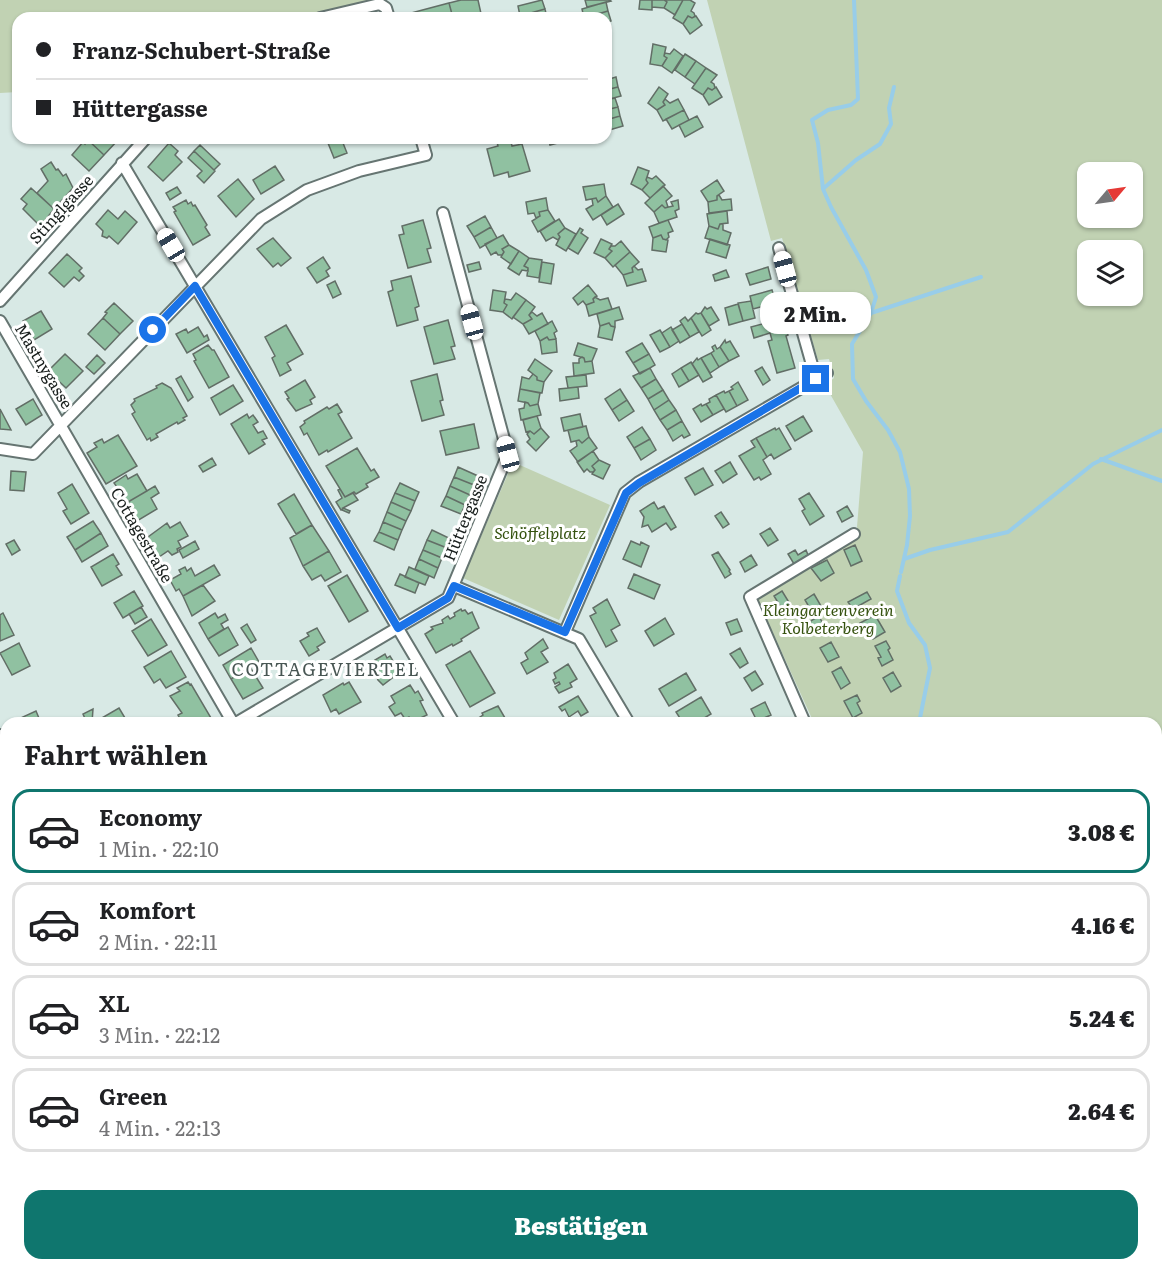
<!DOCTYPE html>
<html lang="de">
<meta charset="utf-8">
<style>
body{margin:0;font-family:Literata,serif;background:#f6f6f6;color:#202124;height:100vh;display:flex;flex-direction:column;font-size:22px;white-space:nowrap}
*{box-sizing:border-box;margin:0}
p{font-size:20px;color:#757577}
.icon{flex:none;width:33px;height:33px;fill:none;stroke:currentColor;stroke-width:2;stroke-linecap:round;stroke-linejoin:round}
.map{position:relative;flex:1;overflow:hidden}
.side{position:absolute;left:0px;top:717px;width:1162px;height:554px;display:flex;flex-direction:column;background:#fff;border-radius:18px 18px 0 0;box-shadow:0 2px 4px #0004}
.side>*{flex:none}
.guide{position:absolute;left:12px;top:12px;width:600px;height:132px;border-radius:18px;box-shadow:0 2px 4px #0004;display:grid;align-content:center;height:132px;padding:0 24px;background:#fff}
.needle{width:39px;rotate:61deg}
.buttons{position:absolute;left:1077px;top:162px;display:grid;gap:12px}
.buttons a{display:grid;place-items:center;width:66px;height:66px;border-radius:12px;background:#fff;box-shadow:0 2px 4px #0004;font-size:30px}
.end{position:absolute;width:27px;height:27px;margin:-14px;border:8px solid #1a73e8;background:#fff;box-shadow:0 0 0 3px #fff}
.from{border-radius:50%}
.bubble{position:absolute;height:42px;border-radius:18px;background:#fff;box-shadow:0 2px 4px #0004;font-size:20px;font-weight:800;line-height:42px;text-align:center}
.car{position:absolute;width:18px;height:36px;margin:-18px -9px;border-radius:8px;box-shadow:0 0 4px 2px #0007;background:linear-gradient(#fff 24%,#345 0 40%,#fff 0 76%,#345 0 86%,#fff 0)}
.guide b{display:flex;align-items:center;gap:21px;height:57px;font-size:22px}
.guide b+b{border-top:2px solid #e0e0e0}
.guide i{width:15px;height:15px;background:#202124}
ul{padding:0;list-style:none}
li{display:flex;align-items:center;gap:18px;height:84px;margin:0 12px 9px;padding:0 12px;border:3px solid #e0e0e0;border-radius:18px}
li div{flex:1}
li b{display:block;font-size:22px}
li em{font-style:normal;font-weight:800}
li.active{border-color:#0f766e}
li>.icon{width:54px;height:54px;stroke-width:1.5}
h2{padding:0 24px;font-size:27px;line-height:72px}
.button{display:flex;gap:12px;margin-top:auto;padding:12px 24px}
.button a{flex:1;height:69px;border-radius:18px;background:#0f766e;color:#fff;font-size:24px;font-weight:800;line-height:69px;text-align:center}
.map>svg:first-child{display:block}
</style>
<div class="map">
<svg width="1162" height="1270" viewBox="0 0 1162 1270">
<rect width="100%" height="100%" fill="#d8e9e5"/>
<path fill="#c1d2b3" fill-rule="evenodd" d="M0,0H383L346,6L297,18H18V92L0,93Z
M707,0H1162V1270H0V856H6V1264H1156V723H814L758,600L760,596L860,537L857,527L863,452L825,385L834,378L829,359L818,360L782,238L771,241ZM1088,172H1132V218H1088ZM1088,250H1132V296H1088Z
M513,462L610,505L559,620L463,578Z"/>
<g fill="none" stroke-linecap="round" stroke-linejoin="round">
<path stroke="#98cde9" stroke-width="4" d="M854,0L858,99L851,105L828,110L812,120L818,143L823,189L831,207L866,270L876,297L871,313L852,344L853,379L866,401L888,430L900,452L909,489L910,516L907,545L901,572
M824,188L856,160L880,144L891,124L889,108L894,87
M871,313L981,277
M1101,459L1162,481
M904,559L930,550L1008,532L1093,464L1162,430
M900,576L897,591L909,623L925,645L930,668L919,723
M0,1196H6
M1156,1243L1161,1236L1162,1230
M218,1264L243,1270
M704,1264L711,1270
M1145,1266L1154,1267L1162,1264"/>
</g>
<path fill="#90c1a1" stroke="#626e66" stroke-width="1.5" d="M461,0H478L482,18H453L449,3Z
M542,0L545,9L520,16L518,6Z
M585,0H610L611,1L587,7Z
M640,0H652V10L639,9Z
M652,0H664L667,2L664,8L652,7Z
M664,0H683L675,15L664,8L667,2Z
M683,0H690L695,3L691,11L694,13L695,16L692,18L688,16L683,24L673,18Z
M606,2L608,11L584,18L582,9Z
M449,3L453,18H412L411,13Z
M545,9L547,18H521L520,16Z
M608,11L611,21L606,22V18H584Z
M688,16L692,18L696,16L702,25L690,34L683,24Z
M653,44L666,47L664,56L667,58L662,66L650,64Z
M674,49L683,56L672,73L662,66L667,58L664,56L665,53L670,54Z
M685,54L696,61L685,77L675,70Z
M696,61L706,68L695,84L685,77Z
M706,68L717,75L711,82L714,84L715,88L712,90L708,88L703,95L692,88Z
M616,77L618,87L606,90V80Z
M618,87L621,96L606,100V90Z
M659,87L668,94L663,102L665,105L657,110L648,103Z
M716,87L722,97L709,105L703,95L708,88L712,90Z
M615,98L618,107L606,110V100Z
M665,99L670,103L678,99L684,110L663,121L657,110L665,105L663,102Z
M618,107L620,116L606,120V110Z
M684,110L689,120L672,129L666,119Z
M620,116L623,126L606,131V120Z
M697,116L703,127L685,137L679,125Z
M90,138H113L117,141L104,155L88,140Z
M326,138H341L347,153L334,158Z
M510,138L512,146L522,144L530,171L509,177L508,172L494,176L487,149L498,146L497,142Z
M548,138H573V139L550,145Z
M88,140L104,155L89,171L72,155L83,142L85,144Z
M169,143L178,151L175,155L182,162L163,181L148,167Z
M200,145L220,164L214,170L194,151Z
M194,151L215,171L204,183L197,176L202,171L188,158Z
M51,162L56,170L58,169L63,176L66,174L73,188L54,209L37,193L48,181L41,169Z
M275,166L284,180L261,194L253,180Z
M638,167L649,171L646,180L648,183L642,190L631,184Z
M656,176L665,185L650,198L642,190L648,183L646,180L647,177L652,179Z
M238,179L254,199L236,217L218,196Z
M717,180L724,191L717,196V200L708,202L701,191Z
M604,184L606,196L598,202L596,198L586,200L583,187Z
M663,186L672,196L666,201L668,207L665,208L662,205L654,212L645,203Z
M177,187L181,193L170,200L166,193Z
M31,188L54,209L43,223L38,224L23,209L27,204L21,199Z
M719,195L722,200L731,199L732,210L709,213L708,202L717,200V196Z
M606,196L613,207L593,220L586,209L593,205L592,199L596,198L598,202Z
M546,198L548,210L539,212L540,216L536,218L534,213L528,214L526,202Z
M186,200L188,204L191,202L193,206L195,205L207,225L205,227L210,235L193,245L174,212L176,211L173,207Z
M678,200L679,209L675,211L677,217L659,223L654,212L662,205L665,208L673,206L671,202Z
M618,204L624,214L607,225L601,215Z
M108,210L118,219L125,211L137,222L118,244L109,236L107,238L102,236L103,231L96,224Z
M548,210L555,221L538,232L532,221L540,216L539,212Z
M727,211L728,223L720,224L718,229L709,226L707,214Z
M485,216L491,227L474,237L467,226Z
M559,219L565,228L558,234L560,237L558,240L553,237L546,241L540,231Z
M423,220L431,248L427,249L431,262L408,268L399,235L404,234L402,226Z
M668,220L673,231L668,233L669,237L666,240L663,239L661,235L653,238L649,227Z
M720,224H723V230L731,233L727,245L705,238L709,226L718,229Z
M491,227L497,238L480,248L474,237Z
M565,228L576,234L566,251L556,245L560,237L558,234Z
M580,228L583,230L581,233L588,238L578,254L568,248Z
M503,235L509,245L502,249L504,252L502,255H498L496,252L491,255L485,244Z
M661,235L663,239L668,240L666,252L652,250L653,238Z
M273,238L291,258L281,266L278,263L273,267L257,249Z
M601,239L612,244L609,249L612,251L605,258L594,253Z
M710,239L730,245L726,258L706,252Z
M621,241L630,252L613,267L605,258L612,251L609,249L611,246H615Z
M509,245L519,251L511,264L501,257L504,252L502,249Z
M519,251L529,258L524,266L528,268V271L522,270L519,275L508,268Z
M630,252L639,262L632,268L633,272L623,275L615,265Z
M67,254L82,268L79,271L84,276L79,281L74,277L64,287L49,273Z
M323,257L330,268L326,271L329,276L317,283L307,268Z
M529,258L542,260L539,278L527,276L528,268L524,266Z
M479,262L481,269L469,272L467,265Z
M542,262L554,264L551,284L539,282Z
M634,266L638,270L642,269L646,281L627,286L623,275L633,272L632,268Z
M768,267L771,279L750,285L746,274Z
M726,270L729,277L715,281L713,275Z
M411,276L419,306L415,308L418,320L397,326L388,292L393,290L391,281Z
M335,281L341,294L333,298L327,285Z
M588,285L597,296L593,299L594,302L586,305L583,301L578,305L573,298Z
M493,290L506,292L504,303L507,305L503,312L490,310Z
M772,290L777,306L769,308L768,305L753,309L750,296Z
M516,293L526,300L512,319L503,312L507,305L504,303L505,299L511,300Z
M595,297L600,300L608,298L612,309L589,316L586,305L594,302L593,299Z
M526,300L535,307L529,315L532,319L523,324L513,317Z
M751,301L755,318L743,321L738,303Z
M114,303L133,321L120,334L103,318L107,313L105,312Z
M738,304L743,321L729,325L725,308Z
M619,307L623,319L615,321V327L611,326L609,323L600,326L597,314Z
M705,307L707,309L711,307L719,320L709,326L701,313Z
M41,311L52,329L34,340L23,321Z
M532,312L537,316L542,313L548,324L529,334L523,324L532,319L529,315Z
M696,313L698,314L701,313L711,330L702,336L691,318Z
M685,317L688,321L691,318L699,332L690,337L680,321Z
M103,318L120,334L105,350L88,334Z
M781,319L785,332H787L788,335L786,336L795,368L777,373L768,341L772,340L770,333L754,338L751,327Z
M448,320L455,346L451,347L455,359L434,364L424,327Z
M552,321L557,331L554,333L556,339L549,340L547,337L540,341L535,331Z
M609,323L611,326L615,327L612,340L598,337L600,326Z
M682,324L690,337L680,343L672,330Z
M286,325L303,354L287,363L291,370L280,376L272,358L275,356L265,337Z
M198,327L204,337L207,335L209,340L187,353L176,334L186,329L188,333Z
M671,327L679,341L670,347L662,333Z
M660,330L670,347L660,352L650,335Z
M547,337L549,340L556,339L557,352L542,354L540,341Z
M725,340L726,343L730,341L739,356L729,361L720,347Z
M578,343L597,349L592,361L585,362L584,358L574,355Z
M642,343L649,354L633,363L626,352Z
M208,345L212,350H214L229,377L209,388L194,361L196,360L193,354Z
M715,345L717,349L720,347L729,361L719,367L711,353L714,351L712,347Z
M711,353L719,367L710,373L701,358Z
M65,354L83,371L66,388L48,371Z
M649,354L655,365L640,374L633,363Z
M97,355L105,363L94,374L86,367Z
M582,357L584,358L585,362L592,361L594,373L574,376L573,363H579V359Z
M697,358L698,360L701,358L712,377L703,382L692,364Z
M535,359L552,371L544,382L537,380V377L528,370Z
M691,362L699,375L689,381L681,368Z
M762,367L770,380L763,385L755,371Z
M650,368L656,379L641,388L633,376Z
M681,368L689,381L679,387L672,374Z
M437,374L443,400L440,401L444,415L422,421L411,381Z
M533,374L537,377V380L544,382L542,393L520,389L522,377L529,379Z
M586,375L587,386L568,388L566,377Z
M181,376L193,397L188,401L176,379Z
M656,379L663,390L648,399L641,388Z
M305,380L315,397L310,400L312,404L296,411L287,399L289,398L285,392Z
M738,382L748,400L737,406L729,391L733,389L731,387Z
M162,383L171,388L187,416L183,418L185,420L178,424L177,422L156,434L158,437L151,441L150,438L147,440L132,414L135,412L131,405L135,401L134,399L157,388L156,386Z
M233,385L243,401L220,415L211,398Z
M578,387L579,398L560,401L559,389Z
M520,389L540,393L538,404L530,406L528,403L518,401Z
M620,389L627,400L612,410L605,399Z
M663,390L669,400L654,410L648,399Z
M724,391L725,393L729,391L737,406L726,412L716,395Z
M716,395L724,409L713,415L706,404L710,402L709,399Z
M33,399L42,415L26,425L16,409Z
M627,400L634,411L619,421L612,410Z
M669,400L676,410L660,420L654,410Z
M525,402L528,403L530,406L538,404L541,415L521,420L519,409L524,408Z
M337,404L342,412L338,414L352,438L328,452L327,450L319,455L307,433L304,435L300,427L305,423L304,421L327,407L329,409Z
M701,404L702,406L706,404L713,415L701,422L693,409Z
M0,409L11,430L0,429Z
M676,410L682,421L667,430L660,420Z
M247,414L249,418L253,415L258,422L253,425L258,433L263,431L267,438L262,440L265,444L249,454L231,424Z
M580,414L583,427L564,431L561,418Z
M537,416L541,428L534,434L530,431L526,432L523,420Z
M803,416L812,431L795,441L786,426Z
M682,421L690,435L684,438L682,435L673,441L667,430Z
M474,424L479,448L446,455L440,431Z
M586,426L589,437L582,443L579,440L571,442L568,430Z
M642,427L650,439L634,448L627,437Z
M541,428L549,437L536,451L527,442L530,439L527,434L530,431L534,434Z
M775,428L776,430L779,428L791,449L774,459L771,454L767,457L756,438Z
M118,435L137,466L106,484L87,453L97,447L94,443L102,439L104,443Z
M589,437L597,448L578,462L570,451L577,446L576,441L579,440L582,443Z
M756,438L767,457L763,460L771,474L761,480L759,477L754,480L739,456L755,447L751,441Z
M650,439L656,450L641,460L634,448Z
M357,448L371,471L374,469L379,477L366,484L368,487L356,494L354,492L345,497L326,466Z
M593,451L599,460L592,466L595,470L593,472H590L587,469L584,472L577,462Z
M212,458L216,465L203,472L199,466Z
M599,460L610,465L603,479L592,474L595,470L592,466Z
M730,462L737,474L723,483L715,471Z
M458,467L478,476L474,485L454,477Z
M703,468L713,485L695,495L685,478Z
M11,471L26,472L24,491L10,490Z
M137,474L147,491L128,502L114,483L126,475L128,479Z
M454,477L474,485L470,495L450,486Z
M400,483L419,492L415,501L395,493Z
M72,484L89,513L71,524L63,511L67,509L58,493Z
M155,486L159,493L151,498L157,509L137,521L128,502Z
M450,486L470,495L465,505L446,496Z
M340,489L345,497L353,493L358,500L343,508L350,511L349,513L342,510L343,509L341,510L336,502L342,498L338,490Z
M395,493L415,501L411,511L391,502Z
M809,493L824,516L810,525L802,511L805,509L799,499Z
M294,494L312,525L296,534L278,504Z
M446,496L465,505L461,514L441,506Z
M391,502L411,511L406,521L387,512Z
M654,502L658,509L664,506L676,527L671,530L666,523L652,532L648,525L642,527L644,517L640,511Z
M847,506L853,516L842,522L837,512Z
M387,512L406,521L402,530L383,522Z
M721,512L729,524L723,528L715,516Z
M93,521L101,533L75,550L67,537Z
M180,522L188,536L178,541L181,547L177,549L178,552L172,555L168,551L159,557L156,552L153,554L146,544L150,541L148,537L167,523L170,528Z
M383,522L402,530L398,540L379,532Z
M312,525L329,551L303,566L290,538Z
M770,528L778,540L768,546L760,534Z
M432,530L451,539L447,548L427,540Z
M379,532L398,540L394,550L374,541Z
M101,533L108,546L82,562L75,550Z
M14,540L20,550L12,555L6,544Z
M427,540L447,548L442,558L423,550Z
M195,541L199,549L183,558L179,550Z
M631,541L640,545L641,542L649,546L641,567L623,559Z
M855,545L862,561L851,566L844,550Z
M423,550L442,558L438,568L419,559Z
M795,550L798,555L806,550L808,555L794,564L788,554Z
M329,551L341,572L325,581L321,575L312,580L303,566Z
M718,552L730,570L729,571L731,574L725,578L712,555Z
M113,554L119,564L116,566L122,575L102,586L91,567Z
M751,555L757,565L745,572L740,562Z
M419,559L438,568L434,578L415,569Z
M827,560L834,573L821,581L811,568Z
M214,565L220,575L183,596L179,589L176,591L170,580L181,574L179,570L185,567L187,571L191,568L195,576Z
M409,567L429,576L425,585L405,577Z
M400,574L419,583L415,593L395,585Z
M634,574L660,585L654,599L628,588Z
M347,575L368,611L349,622L328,586Z
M203,585L215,601L192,616L183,596Z
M134,591L143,606L123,618L114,603Z
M782,591L790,604L782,609L774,596Z
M867,592L871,599L853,609L848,602Z
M814,594L821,606L807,615L803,608L808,605L805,600Z
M607,599L620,625L611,630L617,641L606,647L590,616L596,613L593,608Z
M141,607L147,617L135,624L129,614Z
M461,609L462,611L465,610L468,614L472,612L479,628L461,639L462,641L453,646L452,644L436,653L425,634L433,629L431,627L443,623L442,620L448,616L450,619L455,616L454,613Z
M3,613L14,635L0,641V615Z
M215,613L218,618L225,614L228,620L221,624L224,629L208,639L199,623Z
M875,615L885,632L873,639L868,630L865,631L860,623Z
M819,616L826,630L817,635L809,622Z
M665,618L674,634L654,646L645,631Z
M151,619L167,645L148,656L132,631Z
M737,619L742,631L731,635L726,623Z
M247,624L256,640L251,643L241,628Z
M228,627L238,645L219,656L208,639Z
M317,628L325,642L317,647L319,650L309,656L300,641L309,636L307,633Z
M543,639L548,648L541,652L548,662L527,674L521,663L528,659L525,653Z
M886,641L890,648L888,650L893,660L882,666L878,658L881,657L875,646Z
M831,642L839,657L828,662L820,648Z
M19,643L30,666L12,675L0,653Z
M251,648L259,662L231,679L223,665Z
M740,648L748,663L740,668L730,654Z
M171,651L186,677L166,688L160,679L154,683L144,667Z
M470,651L495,693L470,707L446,665Z
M385,654L387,658L390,656L400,672L383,685L378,680L372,666L377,663L375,660Z
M568,664L577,679L570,683L572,687L559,693L555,687L560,684L559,682L555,684L553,680L556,678L554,673Z
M250,667L263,688L243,699L231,679Z
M841,667L850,683L841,689L832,672Z
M755,671L763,684L752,691L744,678Z
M893,672L901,686L891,692L883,678Z
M686,673L696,690L669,706L659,689Z
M188,682L190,685L191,684L211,718L203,723H182L178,715L182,713L170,696L180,691L177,688Z
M349,682L361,702L339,714L336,709L331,712L323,695L343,683L344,685Z
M410,685L415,693L418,691L423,700L420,701L427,715L412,722L409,717L405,719L401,713L395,716L389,707L395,703L391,696Z
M857,695L860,701L857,703L862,713L853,718L844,701Z
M578,696L588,712L581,716L578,711L569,717L565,709L562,711L559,707Z
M701,697L711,714L696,723H683L676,712Z
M765,702L771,715L757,721L751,709Z
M498,706L505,718L503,719L506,723H479L477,719L483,715L482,713Z
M119,708L128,723H96L95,722Z
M93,709L92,723H87L83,714Z
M36,711L41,723H15L14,721Z
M0,790L6,802V811L0,814Z
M0,939L6,941L5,957L0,956Z
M599,1264H615L618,1266L615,1270H596Z"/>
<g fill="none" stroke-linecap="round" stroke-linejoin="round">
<g stroke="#667572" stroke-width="14">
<path id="street" d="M320,18L380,4L386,8L389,18
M122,163L454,723
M779,248L816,379
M0,301L146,138
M0,321L233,723
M0,449L33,454L261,219L307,190L359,171L426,155L421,138
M454,586L579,639L629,723
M565,632L625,493L639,482L827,373
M236,723L448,598L508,454L443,213
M805,723L750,597L854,534
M0,735L6,748
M0,847H6
M692,1264L699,1270
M755,1270L758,1264"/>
</g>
<use href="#street" stroke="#fff" stroke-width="10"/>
</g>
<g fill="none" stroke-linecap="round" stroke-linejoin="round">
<path stroke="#1a73e8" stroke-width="8" d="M153,330L195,286L398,628L448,598L454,586L565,632L626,493L639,483L816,379"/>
</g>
<g text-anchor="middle" stroke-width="6" stroke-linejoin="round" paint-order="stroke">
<g font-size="16" fill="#181e1c" stroke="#fff">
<text transform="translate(61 209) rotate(-48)" y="6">Stinglgasse</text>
<text transform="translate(44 366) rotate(59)" y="6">Mastnygasse</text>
<text transform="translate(465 518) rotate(-68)" y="6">Hüttergasse</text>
<text transform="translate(142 535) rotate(60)" y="6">Cottagestraße</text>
</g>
<g font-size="16" font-style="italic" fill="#35520f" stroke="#fff">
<text x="540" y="539">Schöffelplatz</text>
<text x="828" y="616">Kleingartenverein<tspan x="828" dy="18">Kolbeterberg</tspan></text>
</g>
<g font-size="18" letter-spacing="1.5" fill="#485653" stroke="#fff">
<text x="326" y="676">COTTAGEVIERTEL</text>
</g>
</g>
</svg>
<div class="buttons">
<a><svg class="needle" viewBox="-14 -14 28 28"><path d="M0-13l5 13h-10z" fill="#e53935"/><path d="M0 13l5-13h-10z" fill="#757577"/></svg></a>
<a><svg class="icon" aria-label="layers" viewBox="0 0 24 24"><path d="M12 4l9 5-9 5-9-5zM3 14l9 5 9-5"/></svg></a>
</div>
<i class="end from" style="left:153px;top:330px"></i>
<i class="end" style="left:816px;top:379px"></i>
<div class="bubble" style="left:760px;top:292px;width:111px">2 Min.</div>
<i class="car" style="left:171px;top:245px;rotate:329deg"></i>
<i class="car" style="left:785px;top:269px;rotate:345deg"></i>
<i class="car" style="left:472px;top:322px;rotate:345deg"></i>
<i class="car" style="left:508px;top:454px;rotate:345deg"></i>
<div class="guide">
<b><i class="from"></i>Franz-Schubert-Straße</b>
<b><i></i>Hüttergasse</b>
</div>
<section class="side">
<h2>Fahrt wählen</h2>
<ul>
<li class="active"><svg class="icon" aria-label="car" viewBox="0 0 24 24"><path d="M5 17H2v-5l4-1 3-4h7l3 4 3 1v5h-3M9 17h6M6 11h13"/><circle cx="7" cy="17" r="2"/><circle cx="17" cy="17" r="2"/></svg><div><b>Economy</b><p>1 Min. · 22:10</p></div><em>3.08 €</em></li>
<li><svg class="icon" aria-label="car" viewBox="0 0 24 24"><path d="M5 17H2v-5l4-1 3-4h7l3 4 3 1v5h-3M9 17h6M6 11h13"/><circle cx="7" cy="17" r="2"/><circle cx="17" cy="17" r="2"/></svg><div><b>Komfort</b><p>2 Min. · 22:11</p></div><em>4.16 €</em></li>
<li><svg class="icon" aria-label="car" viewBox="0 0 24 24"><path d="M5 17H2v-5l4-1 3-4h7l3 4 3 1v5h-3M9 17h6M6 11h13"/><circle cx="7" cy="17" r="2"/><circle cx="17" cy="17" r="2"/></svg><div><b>XL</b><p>3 Min. · 22:12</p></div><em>5.24 €</em></li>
<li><svg class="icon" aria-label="car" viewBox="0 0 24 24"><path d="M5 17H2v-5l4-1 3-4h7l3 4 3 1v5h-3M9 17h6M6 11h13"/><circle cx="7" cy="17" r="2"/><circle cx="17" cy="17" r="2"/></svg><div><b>Green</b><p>4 Min. · 22:13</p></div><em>2.64 €</em></li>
</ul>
<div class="button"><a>Bestätigen</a></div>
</section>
</div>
